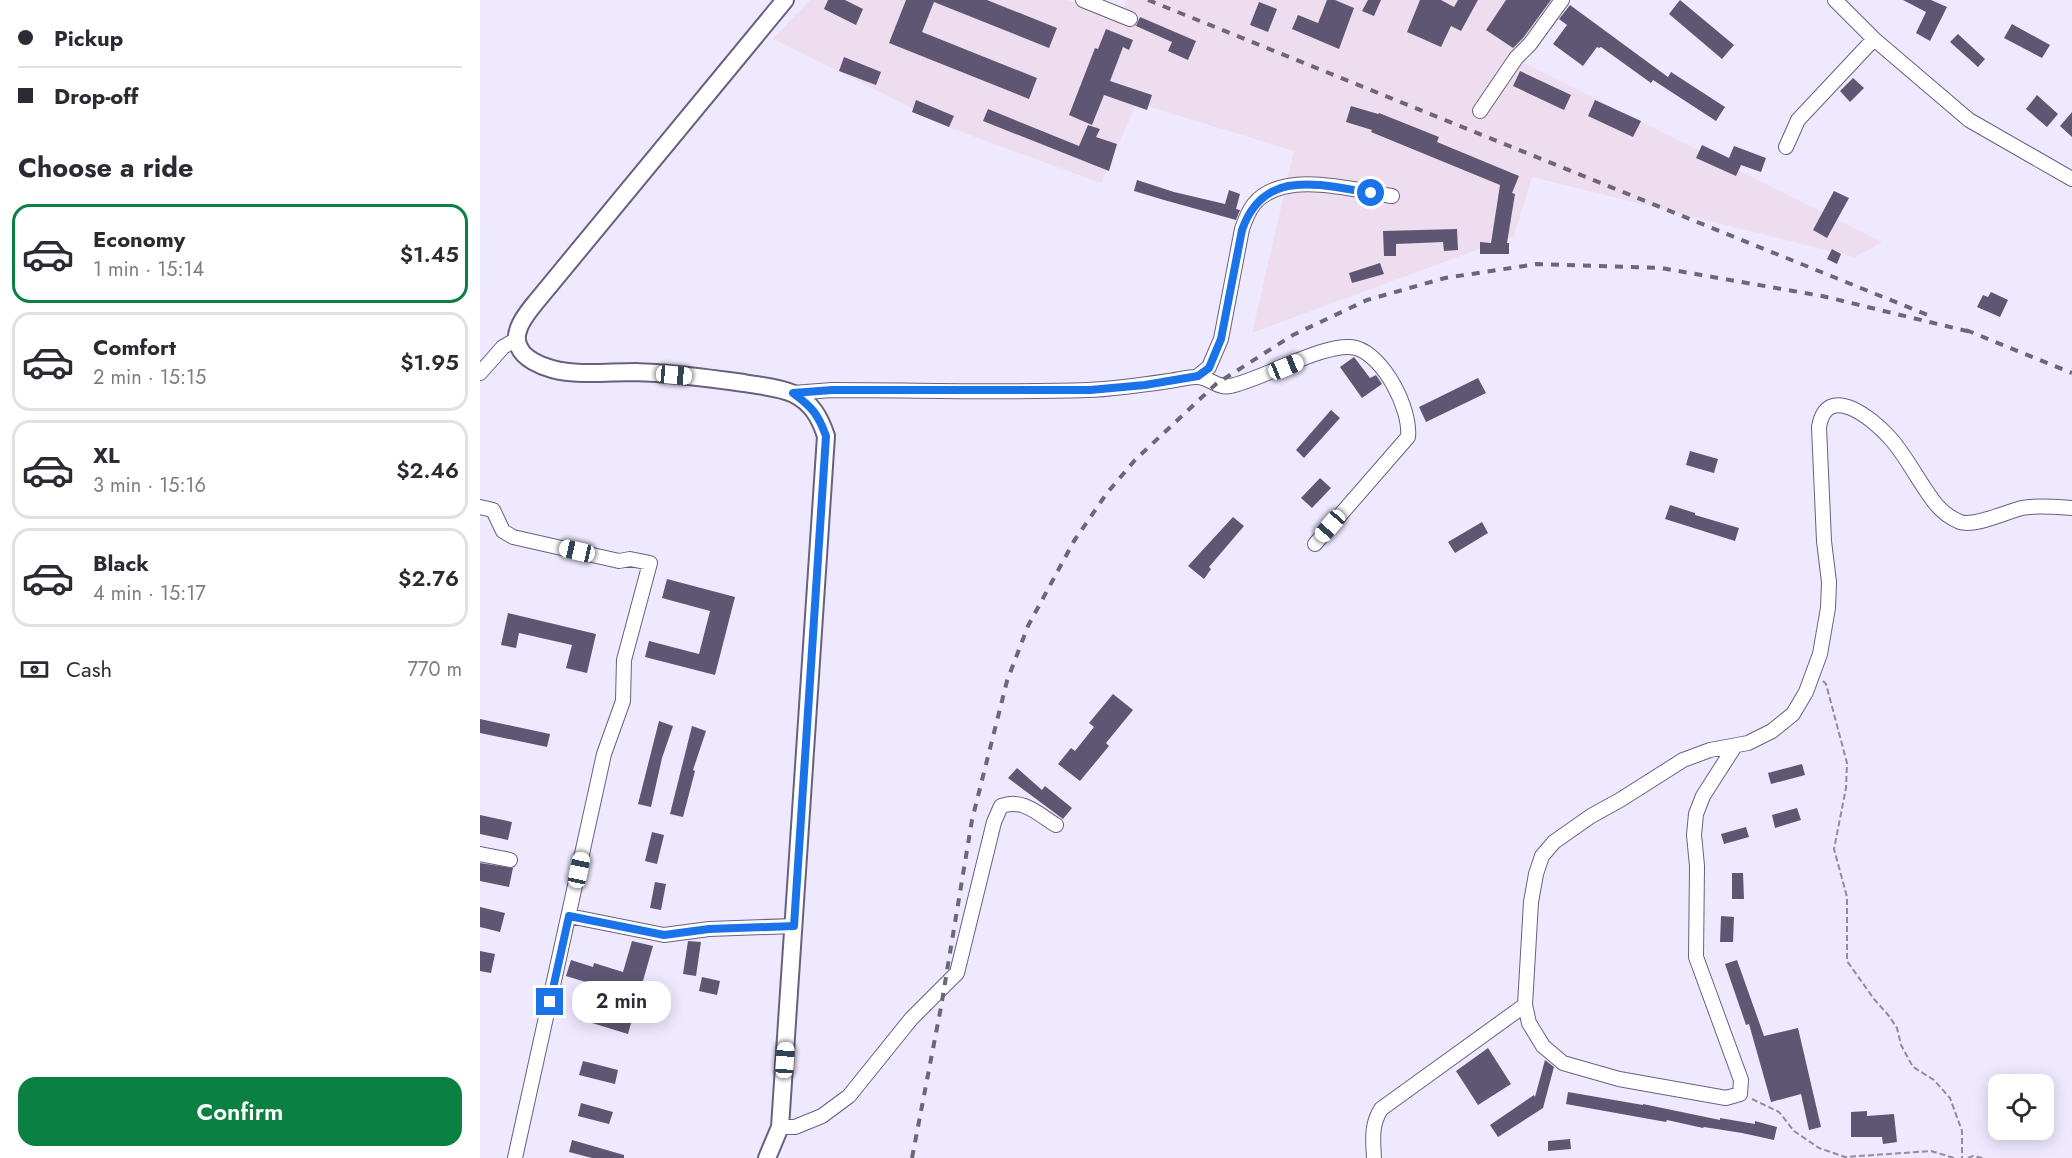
<!DOCTYPE html>
<meta charset="utf-8">
<style>
body{margin:0;font-family:Jost,sans-serif;background:#f2f2f3;color:#2b2b33;height:100vh;display:flex;flex-direction:column;font-size:22px;white-space:nowrap}
*{box-sizing:border-box;margin:0}
p{font-size:20px;color:#7c7c81}
.icon{flex:none;width:33px;height:33px;fill:none;stroke:currentColor;stroke-width:2;stroke-linecap:round;stroke-linejoin:round}
.map{position:relative;flex:1;overflow:hidden}
.side{display:flex;flex-direction:column;background:#fff;width:480px}
.side>*{flex:none}
.top-card{display:grid;align-content:center;height:132px;padding:0 18px;background:#fff}
.buttons{position:absolute;left:1508px;top:1074px;display:grid;gap:12px}
.buttons a{display:grid;place-items:center;width:66px;height:66px;border-radius:12px;background:#fff;box-shadow:0 3px 15px #0003;font-size:30px}
.end{position:absolute;width:27px;height:27px;margin:-14px;border:8px solid #1a73e8;background:#fff;box-shadow:0 0 0 3px #fff}
.from{border-radius:50%}
.bubble{position:absolute;height:42px;border-radius:18px;background:#fff;box-shadow:0 3px 15px #0003;font-size:20px;font-weight:600;line-height:42px;text-align:center}
.car{position:absolute;width:18px;height:36px;margin:-18px -9px;border-radius:8px;box-shadow:0 0 4px 2px #0007;background:linear-gradient(#fff 24%,#345 0 40%,#fff 0 76%,#345 0 86%,#fff 0)}
.top-card b{display:flex;align-items:center;gap:21px;height:57px;font-size:22px}
.top-card b+b{border-top:2px solid #e1e1e2}
.top-card i{width:15px;height:15px;background:#2b2b33}
ul{padding:0;list-style:none}
li{display:flex;align-items:center;gap:18px;height:99px;margin:0 12px 9px;padding:0 6px;border:3px solid #e1e1e2;border-radius:18px}
li div{flex:1}
li b{display:block;font-size:22px}
li em{font-style:normal;font-weight:600}
li.active{border-color:#0b8043}
li>.icon{width:54px;height:54px;stroke-width:1.5}
h2{padding:0 18px;font-size:27px;line-height:72px}
.pay{display:flex;align-items:center;gap:15px;height:66px;padding:0 18px;font-size:22px}
.pay p{margin-inline-start:auto}
.action{display:flex;gap:12px;margin-top:auto;padding:12px 18px}
.action a{flex:1;height:69px;border-radius:18px;background:#0b8043;color:#fff;font-size:24px;font-weight:600;line-height:69px;text-align:center}
main{display:flex;flex:1;min-height:0}
.map>svg:first-child{display:block}
</style>
<main>
<section class="side">
<div class="top-card">
<b><i class="from"></i>Pickup</b>
<b><i></i>Drop-off</b>
</div>
<h2>Choose a ride</h2>
<ul>
<li class="active"><svg class="icon" aria-label="car" viewBox="0 0 24 24"><path d="M5 17H2v-5l4-1 3-4h7l3 4 3 1v5h-3M9 17h6M6 11h13"/><circle cx="7" cy="17" r="2"/><circle cx="17" cy="17" r="2"/></svg><div><b>Economy</b><p>1 min · 15:14</p></div><em>$1.45</em></li>
<li><svg class="icon" aria-label="car" viewBox="0 0 24 24"><path d="M5 17H2v-5l4-1 3-4h7l3 4 3 1v5h-3M9 17h6M6 11h13"/><circle cx="7" cy="17" r="2"/><circle cx="17" cy="17" r="2"/></svg><div><b>Comfort</b><p>2 min · 15:15</p></div><em>$1.95</em></li>
<li><svg class="icon" aria-label="car" viewBox="0 0 24 24"><path d="M5 17H2v-5l4-1 3-4h7l3 4 3 1v5h-3M9 17h6M6 11h13"/><circle cx="7" cy="17" r="2"/><circle cx="17" cy="17" r="2"/></svg><div><b>XL</b><p>3 min · 15:16</p></div><em>$2.46</em></li>
<li><svg class="icon" aria-label="car" viewBox="0 0 24 24"><path d="M5 17H2v-5l4-1 3-4h7l3 4 3 1v5h-3M9 17h6M6 11h13"/><circle cx="7" cy="17" r="2"/><circle cx="17" cy="17" r="2"/></svg><div><b>Black</b><p>4 min · 15:17</p></div><em>$2.76</em></li>
</ul>
<div class="pay"><svg class="icon" aria-label="cash" viewBox="0 0 24 24"><path d="M3 7h18v10H3z"/><circle cx="12" cy="12" r="2"/></svg>Cash<p>770 m</p></div>
<div class="action"><a>Confirm</a></div>
</section>
<div class="map">
<svg width="1592" height="1158" viewBox="0 0 1592 1158">
<rect width="100%" height="100%" fill="#efe9ff"/>
<path fill="#eeddef" d="M330,0H588L638,19L647,0H1076L1044,63L1402,242L1375,257L1052,177L1034,236L772,333L814,151L657,103L621,183L476,130L293,39Z"/>
<path fill="#5f5674" d="M348,0H365L383,9L376,25L344,9Z
M426,0H507L577,28L569,48L454,2L442,32L557,78L549,99L409,43Z
M847,0H855L874,8L859,49L812,29L818,15L838,23Z
M888,0H901L894,16L882,11Z
M940,0H961L974,7L978,0H998L981,31L971,26L961,47L927,32Z
M1026,0H1071L1043,38L1033,48L1006,30Z
M1200,0L1254,45L1242,59L1189,14Z
M1423,0H1451L1467,7L1450,41L1436,33L1446,12Z
M779,2L797,9L788,32L770,25Z
M1090,5L1188,77L1191,72L1245,107L1236,121L1173,80L1171,83L1121,47L1119,48L1117,47L1103,66L1073,44L1087,25L1079,19Z
M660,17L716,41L708,60L688,51L692,42L656,26Z
M1532,24L1570,45L1562,58L1524,38Z
M626,29L653,40L649,50L643,47L630,81L672,95L667,110L624,95L612,125L589,115L615,48L618,49Z
M1478,34L1505,59L1498,67L1470,42Z
M364,57L401,72L396,85L359,71Z
M1040,71L1091,95L1084,110L1033,86Z
M1373,78L1384,88L1370,102L1360,91Z
M1557,95L1578,114L1567,127L1546,109Z
M436,100L474,116L469,127L432,112Z
M1115,100L1161,121L1153,137L1108,116Z
M871,106L898,114L899,113L959,137L957,142L1039,176L1032,193L1035,194L1027,243H1029V254H1000V242L1011,243L1020,185L891,132L892,130L866,122Z
M508,109L599,146L608,125L620,129L616,137L637,144L629,171L503,121Z
M1592,112V137L1580,126Z
M1222,145L1249,158L1254,146L1286,158L1281,172L1261,165L1256,176L1216,158Z
M657,180L694,192L745,204L749,190L760,194L756,209L760,210L756,220L684,200L654,191Z
M1354,191L1369,198L1347,238L1333,230Z
M977,229L978,250L964,251L963,242L916,244V256H904L903,231Z
M1352,249L1361,254L1357,264L1347,259Z
M900,263L904,274L872,283L869,273Z
M1511,292L1528,300L1520,317L1497,307L1503,295L1508,297Z
M874,357L890,378L896,375L902,384L882,398L860,367Z
M998,378L1006,393L946,422L939,407Z
M851,410L860,418L824,458L816,450Z
M1210,451L1238,459L1234,473L1206,465Z
M840,478L851,488L832,508L821,498Z
M1190,505L1215,513V515L1259,528L1255,541L1185,519Z
M753,517L764,526L729,567L731,569L724,579L708,566Z
M1002,522L1008,533L975,553L968,542Z
M187,579L255,597L235,675L165,657L169,641L219,654L230,611L182,598Z
M28,613L116,634L107,673L86,668L92,645L39,633L36,648L21,645Z
M633,694L653,710L626,743L629,746L600,781L578,764L591,748L595,751L614,727L609,723Z
M0,719L70,734L67,747L0,733Z
M179,721L193,726L182,758L171,807L158,804Z
M212,726L226,731L213,770L215,771L203,817L190,814Z
M1322,764L1325,775L1291,784L1288,773Z
M537,768L562,790L565,786L592,808L583,819L528,778Z
M1317,808L1321,820L1295,828L1292,815Z
M0,815L32,822L28,840L0,834Z
M1266,827L1269,837L1244,844L1241,834Z
M172,832L184,835L177,864L165,861Z
M0,863L33,868L29,887L0,881Z
M1252,873H1263L1264,899H1252Z
M175,882L186,884L181,910L170,908Z
M0,907L25,913L20,932L0,927Z
M1241,916L1254,917L1253,942H1240Z
M152,941L173,946L158,998L86,976L91,960L113,967L114,963L143,972Z
M208,941L221,942L216,976L203,974Z
M0,951L15,954L11,973L0,971Z
M1257,960L1284,1036L1318,1028L1341,1127L1329,1130L1321,1094L1291,1102L1269,1024L1266,1025L1245,964Z
M222,977L240,981L237,995L219,991Z
M117,1006L153,1016L148,1034L112,1023Z
M1008,1048L1031,1084L998,1105L976,1071Z
M1065,1060L1074,1067L1063,1108L1018,1137L1010,1125L1054,1095L1055,1097Z
M103,1061L138,1070L135,1084L99,1075Z
M1088,1092L1163,1105V1104L1240,1120V1118L1275,1124V1121L1297,1127L1294,1140L1262,1133L1224,1127L1223,1128L1187,1120L1186,1122L1086,1104Z
M101,1103L133,1112L129,1124L98,1116Z
M1387,1111V1116L1414,1114L1417,1142L1403,1144L1402,1137H1371V1112Z
M1090,1139L1091,1149L1068,1151V1141Z
M92,1140L144,1155V1158H112L89,1152Z"/>
<g fill="none" stroke-linecap="round" stroke-linejoin="round">
<g stroke="#69607f" stroke-width="16">
<path id="minor" d="M603,0L650,19
M1355,0L1394,39L1489,120L1592,179
M1000,111L1036,58L1050,44L1082,0
M1306,147L1318,120L1394,39
M0,373L23,347L37,339
M718,376L729,367L741,339L762,229C765,220 768,212 774,204C803,169 873,190 912,196
M313,393L352,390C437,390 523,393 608,390C635,389 662,385 689,381C698,380 707,377 716,377C728,376 738,389 750,386C782,380 848,340 876,348C904,356 931,409 928,437L835,544
M0,507L13,510L23,531L33,537L139,561L150,559L170,563L144,660L143,701L124,754L35,1158
M0,854L30,860
M89,916L184,935L229,929L314,926
M1045,1005L1049,1023L1063,1046L1083,1063L1139,1079L1246,1098L1260,1094L1261,1080L1216,957L1217,866L1214,835L1216,814L1223,796L1255,746
M300,1127H315L342,1116L369,1096L431,1019L477,973L514,822L521,806C543,798 558,814 576,825
M894,1158C893,1140 891,1125 901,1109L1045,1005L1051,902L1056,874L1062,856L1074,842L1111,816L1140,800L1203,760L1230,750L1268,743L1292,731L1313,714L1326,692L1340,654L1348,608L1349,582L1344,541L1339,427C1347,381 1393,419 1410,438C1427,457 1437,479 1452,499C1459,509 1468,517 1480,522C1494,527 1526,512 1542,508C1557,505 1576,507 1592,508"/>
</g>
<g stroke="#69607f" stroke-width="20">
<path id="tertiary" d="M287,1158L300,1127L346,436C340,418 332,403 314,394C299,387 280,386 264,383C228,378 191,373 155,372C128,372 98,376 72,369C61,366 44,359 39,347C31,332 47,313 56,302L305,0"/>
</g>
<path stroke="#908b9d" stroke-width="2" stroke-dasharray="6 3" stroke-linecap="butt" d="M1343,681L1346,684L1367,763L1366,788L1354,849L1367,897V961L1394,999L1409,1016L1417,1028L1421,1045L1433,1067L1454,1080L1470,1098L1482,1131V1158
M1272,1099L1299,1112L1314,1131L1339,1148L1365,1157L1451,1151L1474,1158
M1488,1158L1493,1156L1503,1158"/>
<use href="#minor" stroke="#fff" stroke-width="14"/>
<use href="#tertiary" stroke="#fff" stroke-width="16"/>
<path stroke="#6c6777" stroke-width="4" stroke-dasharray="8 8" stroke-linecap="butt" d="M668,0L1450,316
M1486,330L1592,373
M432,1158L461,1007L492,820L527,681L548,626L594,541L627,493L655,460L736,384L813,335L887,300L965,278L1057,264L1181,268L1342,296L1495,333"/>
</g>
<g fill="none" stroke-linecap="round" stroke-linejoin="round">
<path stroke="#1a73e8" stroke-width="8" d="M70,1002L89,916L184,935L229,929L314,926L346,436C338,414 332,407 313,393L352,390H610L665,385L718,376L729,368L741,339L762,230C784,167 840,185 891,193"/>
</g>
</svg>
<div class="buttons">
<a><svg class="icon" aria-label="locate" viewBox="0 0 24 24"><circle cx="12" cy="12" r="6"/><path d="M12 2v4M12 18v4M2 12h4M18 12h4"/></svg></a>
</div>
<i class="end from" style="left:891px;top:193px"></i>
<i class="end" style="left:70px;top:1002px"></i>
<div class="bubble" style="left:92px;top:981px;width:99px">2 min</div>
<i class="car" style="left:806px;top:367px;rotate:68deg"></i>
<i class="car" style="left:194px;top:375px;rotate:95deg"></i>
<i class="car" style="left:850px;top:526px;rotate:221deg"></i>
<i class="car" style="left:97px;top:551px;rotate:283deg"></i>
<i class="car" style="left:99px;top:870px;rotate:12deg"></i>
<i class="car" style="left:305px;top:1060px;rotate:4deg"></i>
</div>
</main>
